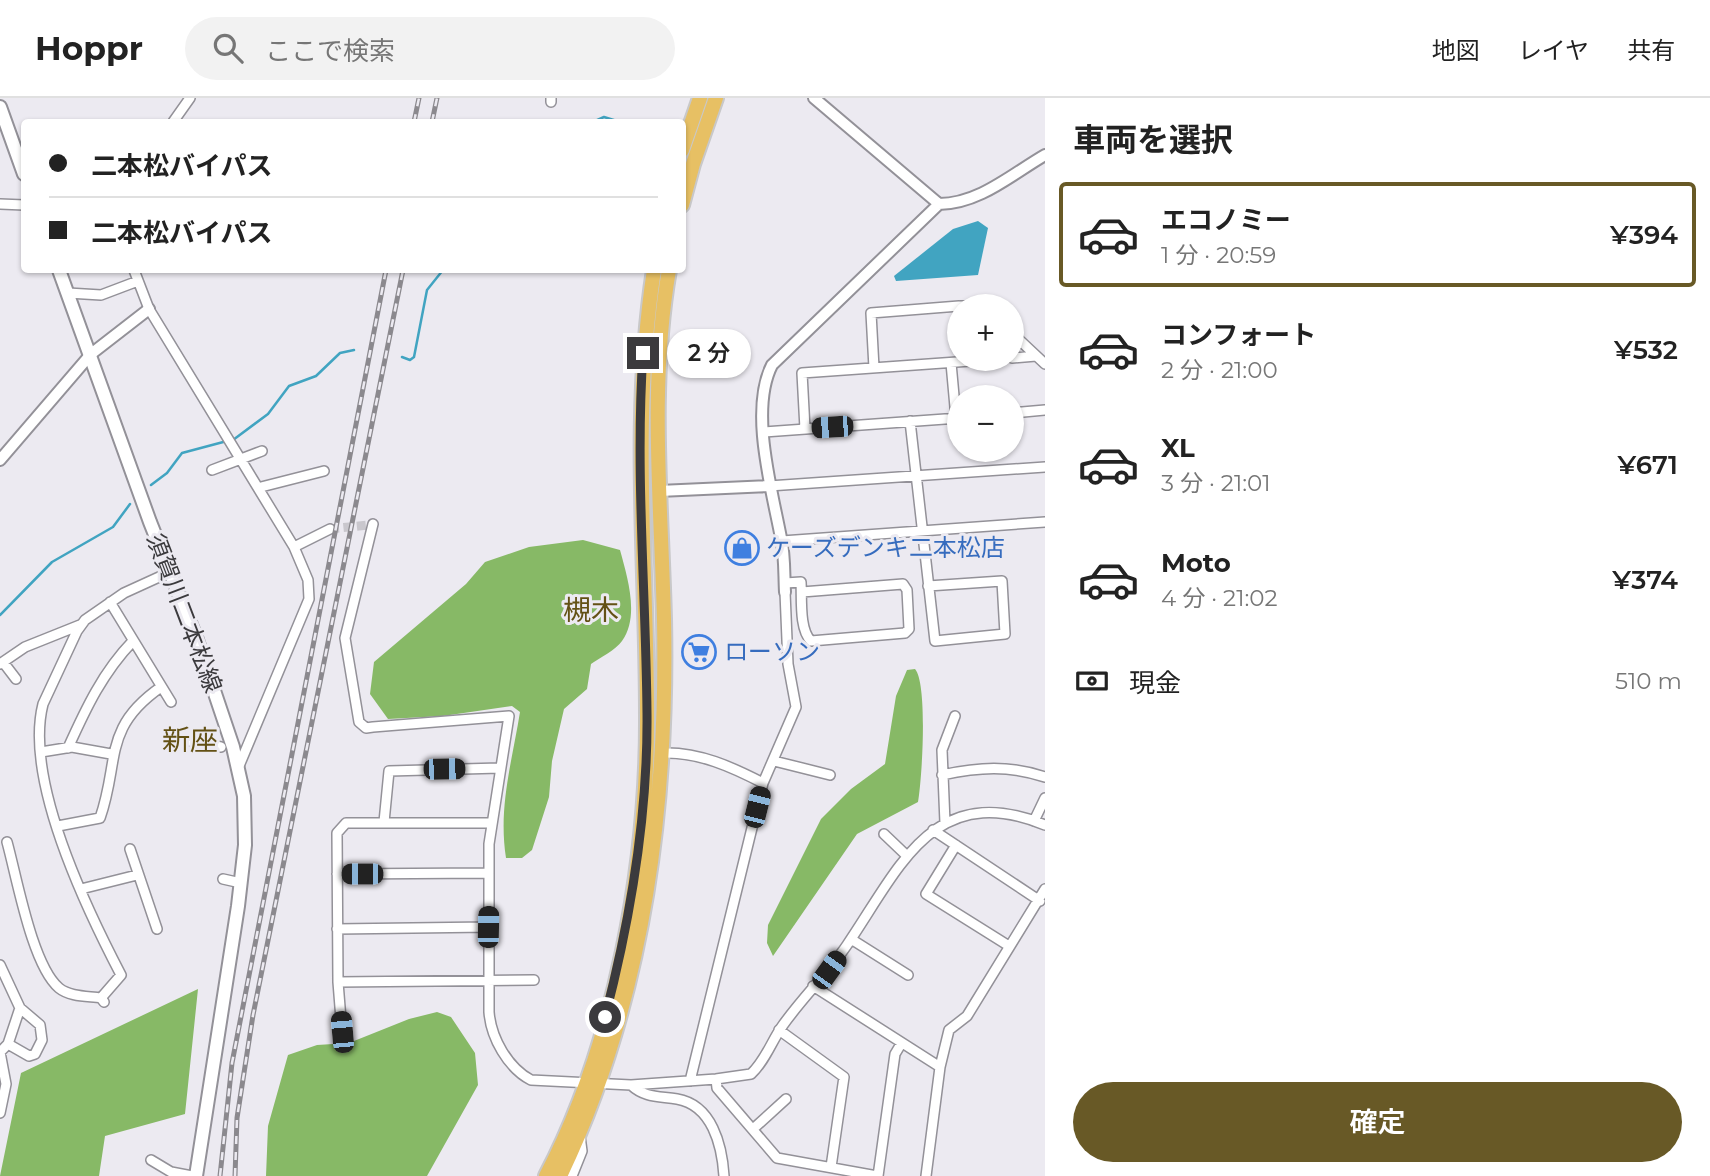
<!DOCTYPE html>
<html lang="ja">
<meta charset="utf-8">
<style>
body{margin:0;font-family:Montserrat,"Noto Sans JP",sans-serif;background:#f2f2f2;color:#222;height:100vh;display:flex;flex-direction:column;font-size:26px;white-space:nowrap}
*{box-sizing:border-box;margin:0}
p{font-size:23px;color:#767676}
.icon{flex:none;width:38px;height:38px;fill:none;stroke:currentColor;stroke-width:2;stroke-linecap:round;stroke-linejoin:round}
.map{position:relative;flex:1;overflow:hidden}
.panel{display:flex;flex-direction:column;background:#fff;width:665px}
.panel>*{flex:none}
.hud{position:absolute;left:21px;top:21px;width:665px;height:154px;border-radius:7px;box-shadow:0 2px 5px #0004;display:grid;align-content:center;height:154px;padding:0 28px;background:#fff}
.controls{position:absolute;left:947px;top:196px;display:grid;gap:14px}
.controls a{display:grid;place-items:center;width:77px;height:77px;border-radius:50%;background:#fff;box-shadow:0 2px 5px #0004;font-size:35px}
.end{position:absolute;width:32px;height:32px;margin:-16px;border:9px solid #3b3a3d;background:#fff;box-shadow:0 0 0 4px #fff}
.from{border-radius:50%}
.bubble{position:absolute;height:49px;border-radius:24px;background:#fff;box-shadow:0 2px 5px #0004;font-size:23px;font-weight:600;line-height:49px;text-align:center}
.car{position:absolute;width:21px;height:42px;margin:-21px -10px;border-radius:9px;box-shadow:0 0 5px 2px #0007;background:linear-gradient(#222 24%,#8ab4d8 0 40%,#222 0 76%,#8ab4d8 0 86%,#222 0)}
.hud b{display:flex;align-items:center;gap:24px;height:66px;font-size:26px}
.hud b+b{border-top:2px solid #e0e0e0}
.hud i{width:18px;height:18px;background:#222}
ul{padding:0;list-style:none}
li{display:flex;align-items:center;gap:21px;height:105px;margin:0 14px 10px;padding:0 14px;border:4px solid transparent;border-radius:7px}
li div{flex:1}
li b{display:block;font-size:26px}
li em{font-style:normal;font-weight:600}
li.selected{border-color:#685926}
li>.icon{width:63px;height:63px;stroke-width:1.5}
h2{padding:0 28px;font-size:32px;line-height:84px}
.pay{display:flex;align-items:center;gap:18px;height:77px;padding:0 28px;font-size:26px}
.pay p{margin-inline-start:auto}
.cta{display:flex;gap:14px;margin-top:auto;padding:14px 28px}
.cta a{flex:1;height:80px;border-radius:42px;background:#685926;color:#fff;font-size:28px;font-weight:600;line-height:80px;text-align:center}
header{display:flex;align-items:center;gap:42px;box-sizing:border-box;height:98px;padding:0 35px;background:#fff;border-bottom:2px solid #e0e0e0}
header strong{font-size:33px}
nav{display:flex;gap:38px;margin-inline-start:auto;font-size:24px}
.search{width:490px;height:63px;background:#f2f2f2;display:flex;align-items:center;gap:18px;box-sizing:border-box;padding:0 24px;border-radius:38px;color:#767676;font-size:26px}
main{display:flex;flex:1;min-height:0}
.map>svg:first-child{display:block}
</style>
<header>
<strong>Hoppr</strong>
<div class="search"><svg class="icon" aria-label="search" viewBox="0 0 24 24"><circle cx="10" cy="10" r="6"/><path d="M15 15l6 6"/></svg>ここで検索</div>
<nav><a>地図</a><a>レイヤ</a><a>共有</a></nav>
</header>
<main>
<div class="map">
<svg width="1045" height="1078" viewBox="0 0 1045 1078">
<rect width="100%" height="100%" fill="#eceaf1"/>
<path fill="#87b966" d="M583,442L620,452C627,478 640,518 622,543C616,552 599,560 591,566L587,591L564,611L552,663L549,699L532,752L522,760H506C498,709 512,664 520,614L512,608L443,618L388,621L370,596L374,564L466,486L485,464L529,449Z
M915,571C928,586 922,682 918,704L857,736L773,858L767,845L768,827L821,721L851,691L885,666L896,598L907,572Z
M198,891L185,1016L105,1038L99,1078H0L21,975Z
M437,914L451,919L475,955L478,987L427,1078H266L268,1028L288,957L317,947L349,945L409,921Z"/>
<path fill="#41a4c1" d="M978,123L988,130L978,177L896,183L894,178L953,131Z"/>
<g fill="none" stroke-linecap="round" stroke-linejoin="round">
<path stroke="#41a4c1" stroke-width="2.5" d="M593,24L604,19L620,24
M402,259L410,262L414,259L427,192L443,172
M233,342L268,316L289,288L316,278L340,255L354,252
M151,387L167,375L182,355L227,343
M0,517L52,464L113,429L130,406"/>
<path stroke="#c9c7cd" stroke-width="9" stroke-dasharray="9 4.5" stroke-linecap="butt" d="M330,431L368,427"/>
<g stroke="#939198" stroke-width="12">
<path id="minor" d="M551,4V0
M173,24L190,0
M0,106L24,107
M134,172L149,211L294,449L308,482L309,501L239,668
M68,195L101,197L138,183
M961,208H981
M1012,235L1045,266
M1012,260L1036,258
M951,265L956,320
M874,270L871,215L959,208
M1012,315L1045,312
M910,323L935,543L1005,536L1002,483L928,488
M805,331L802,275L999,261
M764,334L959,320
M212,372L262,353
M769,388L1045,369
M261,389L324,373
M373,426L345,540L359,624L366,630L373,629L509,618L489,746V914C491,940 508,970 531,982L631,987L716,981L751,976C766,962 772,942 783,927C803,899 828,875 847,847C899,771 933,681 1045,727
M782,443L1045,424
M294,449L330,431
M785,485L801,484C802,501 799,531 811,543L905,535L909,531L907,492L903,486L802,494
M110,504L171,604
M3,564L16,581
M0,566L25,549L80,527
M174,640L221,649
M68,650C86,610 103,574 133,543
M41,654L72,649L111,656
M664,655C699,654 732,669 763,685
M774,663L830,677
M942,677C979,669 1009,667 1045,679
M1034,723L1045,700
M384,724L389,673L500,670
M491,725H346L337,735L338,884L534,882
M945,725L942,652L955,618
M58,728L100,720C120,663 102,630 161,589
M933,732L1040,803
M884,736L906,757
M7,744C17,780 32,867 59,890C70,899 88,898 101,900L104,904
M956,747L926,796L1009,848
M130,751L157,831
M337,776L489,775
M223,781L241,785
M81,791L137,777
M337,831L488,829
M851,841L908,877
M0,867L20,910L8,946L0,954L6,986L0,1015
M338,884L342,934
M813,888L940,969
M101,900L121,877C86,810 24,681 43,606L77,533L85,522L124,495L170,474
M779,932L844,979L831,1069
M8,946L29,958L35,956L42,942L40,927L20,910
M716,981L717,990L777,1060L877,1078
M690,983L763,685L796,609L788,566L785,494
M631,987C645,1000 659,998 677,1001C712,1007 722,1047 724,1078
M753,1031L786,1001
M151,1062L171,1074L192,1078
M572,1078L582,1053L580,1038
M878,1078L895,956L901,946
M926,1078L940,969L949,932L967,918L1045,791"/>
</g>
<g stroke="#939198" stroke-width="14">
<path id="tertiary" d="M814,0L939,106C979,106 1012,76 1045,57
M0,362L91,256L149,211
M659,393L769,388
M785,494C784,476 785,457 781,440C772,392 749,312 772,267L939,106"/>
</g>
<g stroke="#939198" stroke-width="16">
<path id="secondary" d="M0,9L24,76
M59,172L150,424L197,542L233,649L244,698L245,747L238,808L196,1078"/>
</g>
<g stroke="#c8c8c9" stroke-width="18">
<path id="trunk" d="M682,52L700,0
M682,107L693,66L716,0
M546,1078C616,945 648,764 647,616C647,467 631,320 654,172
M560,1078C643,905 668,711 664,521C661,404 649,287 669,172"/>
</g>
<use href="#minor" stroke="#fff" stroke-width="9"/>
<use href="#tertiary" stroke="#fff" stroke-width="10"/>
<use href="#secondary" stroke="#fff" stroke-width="12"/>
<use href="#trunk" stroke="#e7c064" stroke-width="14"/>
<g stroke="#8b898e" stroke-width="5">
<path id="rail" d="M414,24L419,0
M432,24L437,0
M220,1078L232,965L386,172
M235,1078L237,1020L253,917L403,172"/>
</g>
<use href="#rail" stroke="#eceaf1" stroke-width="2.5" stroke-dasharray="8" stroke-linecap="butt"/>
</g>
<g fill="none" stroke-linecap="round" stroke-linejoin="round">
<path stroke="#3b3a3d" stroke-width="9" d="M605,919C631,819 648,719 647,615C646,495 635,375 643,255"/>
</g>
<defs>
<g id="shop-ring" transform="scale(1.75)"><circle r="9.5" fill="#eceaf1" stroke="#3f7fe0" stroke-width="1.5"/><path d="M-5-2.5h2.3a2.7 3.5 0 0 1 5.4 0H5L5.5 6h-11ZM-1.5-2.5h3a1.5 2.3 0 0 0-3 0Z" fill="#3f7fe0"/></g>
<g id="supermarket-ring" transform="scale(1.75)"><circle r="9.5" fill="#eceaf1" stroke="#3f7fe0" stroke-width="1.5"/><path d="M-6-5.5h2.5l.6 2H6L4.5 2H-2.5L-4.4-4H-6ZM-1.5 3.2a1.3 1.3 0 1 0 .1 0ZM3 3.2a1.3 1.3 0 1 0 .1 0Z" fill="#3f7fe0"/></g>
</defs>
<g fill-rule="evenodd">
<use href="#shop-ring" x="742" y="450"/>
<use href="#supermarket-ring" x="699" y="554"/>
</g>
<g text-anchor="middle" stroke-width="6" stroke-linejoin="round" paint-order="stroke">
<g font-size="24" fill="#366cbe" stroke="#eceaf1" text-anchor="start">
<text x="766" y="458">ケーズデンキ二本松店</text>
<text x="724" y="562">ローソン</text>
</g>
<g font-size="24" fill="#3b3a3d" stroke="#eceaf1">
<text transform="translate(184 515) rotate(69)" y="8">須賀川二本松線</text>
</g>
<g font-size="28" fill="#635115" stroke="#eceaf1">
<text x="591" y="522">槻木</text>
<text x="190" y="652">新座</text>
</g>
</g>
</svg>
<div class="controls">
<a>+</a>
<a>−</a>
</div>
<i class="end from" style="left:605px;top:919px"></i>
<i class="end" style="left:643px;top:255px"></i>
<div class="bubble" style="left:667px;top:231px;width:84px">2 分</div>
<i class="car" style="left:832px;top:329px;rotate:266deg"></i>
<i class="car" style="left:444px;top:671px;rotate:89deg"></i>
<i class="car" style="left:757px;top:709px;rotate:14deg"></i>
<i class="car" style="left:362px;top:776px;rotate:270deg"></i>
<i class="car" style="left:488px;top:829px;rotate:1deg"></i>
<i class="car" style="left:829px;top:872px;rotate:36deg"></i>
<i class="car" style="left:342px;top:934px;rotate:355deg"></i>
<div class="hud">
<b><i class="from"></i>二本松バイパス</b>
<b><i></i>二本松バイパス</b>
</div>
</div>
<section class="panel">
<h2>車両を選択</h2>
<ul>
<li class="selected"><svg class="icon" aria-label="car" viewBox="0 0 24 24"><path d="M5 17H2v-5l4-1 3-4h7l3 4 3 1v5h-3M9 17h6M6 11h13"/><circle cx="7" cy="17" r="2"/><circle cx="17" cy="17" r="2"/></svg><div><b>エコノミー</b><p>1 分 · 20:59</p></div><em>¥394</em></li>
<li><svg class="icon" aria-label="car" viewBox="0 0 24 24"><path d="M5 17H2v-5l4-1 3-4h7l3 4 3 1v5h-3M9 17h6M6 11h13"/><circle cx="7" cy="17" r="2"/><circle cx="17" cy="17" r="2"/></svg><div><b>コンフォート</b><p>2 分 · 21:00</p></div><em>¥532</em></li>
<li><svg class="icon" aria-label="car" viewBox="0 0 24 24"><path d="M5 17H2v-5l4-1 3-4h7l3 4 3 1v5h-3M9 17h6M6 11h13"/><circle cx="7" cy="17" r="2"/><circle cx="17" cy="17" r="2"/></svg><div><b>XL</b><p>3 分 · 21:01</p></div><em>¥671</em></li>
<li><svg class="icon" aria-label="car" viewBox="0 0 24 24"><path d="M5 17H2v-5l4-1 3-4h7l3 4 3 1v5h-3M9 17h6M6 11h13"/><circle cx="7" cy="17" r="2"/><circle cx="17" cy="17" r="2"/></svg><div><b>Moto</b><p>4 分 · 21:02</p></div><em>¥374</em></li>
</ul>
<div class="pay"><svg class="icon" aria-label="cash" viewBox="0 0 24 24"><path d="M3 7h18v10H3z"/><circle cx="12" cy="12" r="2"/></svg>現金<p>510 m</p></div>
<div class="cta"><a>確定</a></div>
</section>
</main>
